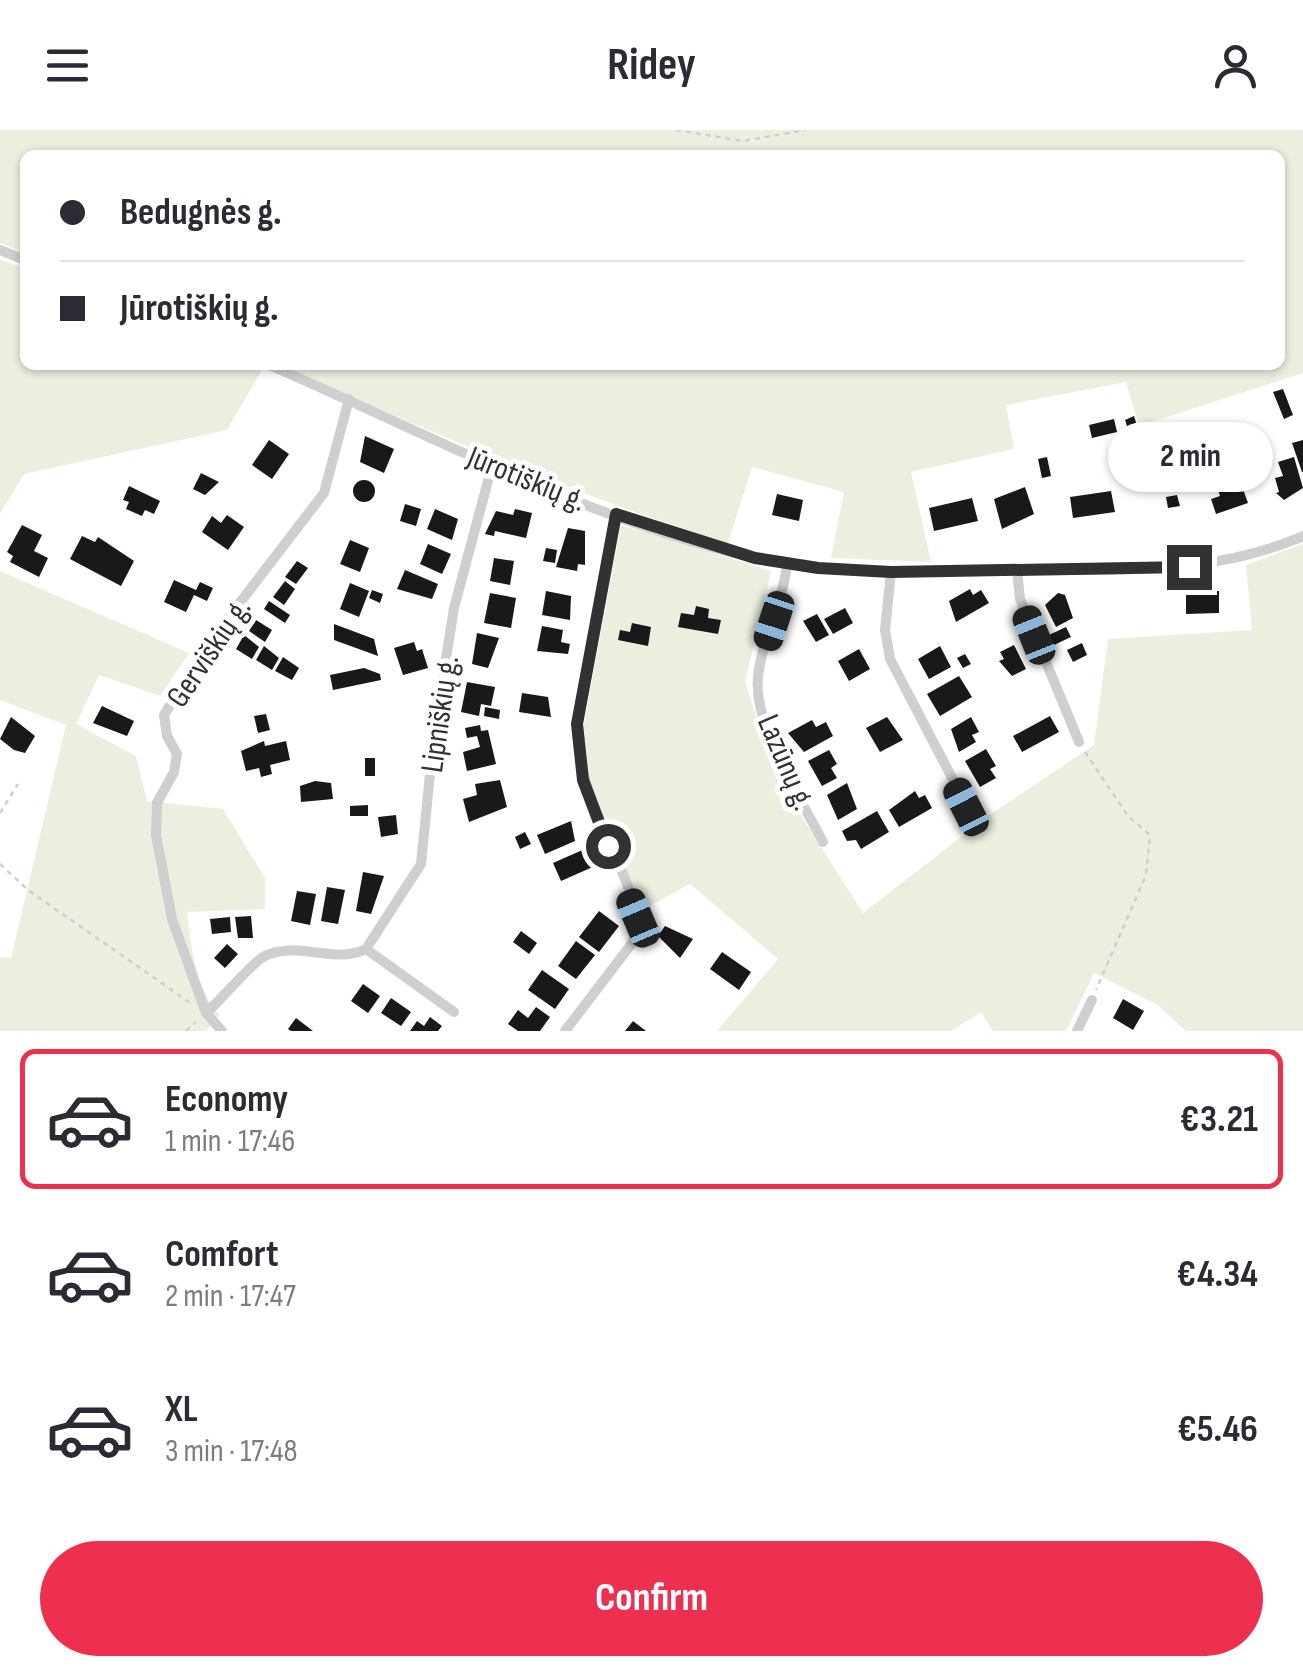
<!DOCTYPE html>
<meta charset="utf-8">
<style>
body{margin:0;font-family:"Sofia Sans Condensed",sans-serif;background:#f7f7f7;color:#2b2b33;height:100vh;display:flex;flex-direction:column;font-size:38px;white-space:nowrap}
*{box-sizing:border-box;margin:0}
p{font-size:32px;color:#7c7c81}
.icon{flex:none;width:55px;height:55px;fill:none;stroke:currentColor;stroke-width:2;stroke-linecap:round;stroke-linejoin:round}
.map{position:relative;height:901px;overflow:hidden}
.drawer{display:flex;flex-direction:column;background:#fff;flex:1}
.drawer>*{flex:none}
.top-card{position:absolute;left:20px;top:20px;width:1265px;height:220px;border-radius:15px;box-shadow:0 2px 8px #0004;display:grid;align-content:center;height:220px;padding:0 40px;background:#fff}
.end{position:absolute;width:45px;height:45px;margin:-22px;border:12px solid #323232;background:#fff;box-shadow:0 0 0 5px #fff}
.from{border-radius:50%}
.bubble{position:absolute;height:70px;border-radius:35px;background:#fff;box-shadow:0 2px 8px #0004;font-size:32px;font-weight:700;line-height:70px;text-align:center}
.car{position:absolute;width:30px;height:60px;margin:-30px -15px;border-radius:12px;box-shadow:0 0 8px 2px #0007;background:linear-gradient(#222 24%,#8ab4d8 0 40%,#222 0 76%,#8ab4d8 0 86%,#222 0)}
.top-card b{display:flex;align-items:center;gap:35px;height:95px;font-size:38px}
.top-card b+b{border-top:2px solid #e1e1e2}
.top-card i{width:25px;height:25px;background:#2b2b33}
ul{padding:18px 0 0;list-style:none}
li{display:flex;align-items:center;gap:30px;height:140px;margin:0 20px 15px;padding:0 20px;border:5px solid transparent;border-radius:15px}
li div{flex:1}
li b{display:block;font-size:38px}
li em{font-style:normal;font-weight:700}
li.current{border-color:#ed3050}
li>.icon{width:90px;height:90px;stroke-width:1.5}
.cta{display:flex;gap:20px;margin-top:auto;padding:20px 40px}
.cta a{flex:1;height:115px;border-radius:60px;background:#ed3050;color:#fff;font-size:40px;font-weight:700;line-height:115px;text-align:center}
header{display:flex;justify-content:space-between;align-items:center;height:130px;padding:0 40px;background:#fff;font-size:45px;font-weight:700}
.map>svg:first-child{display:block}
</style>
<header><svg class="icon" aria-label="menu" viewBox="0 0 24 24"><path d="M4 6h16M4 12h16M4 18h16"/></svg>Ridey<svg class="icon" aria-label="person" viewBox="0 0 24 24"><circle cx="12" cy="8" r="4"/><path d="M4 21q1-7 8-7t8 7"/></svg></header>
<div class="map">
<svg width="1303" height="901" viewBox="0 0 1303 901">
<rect width="100%" height="100%" fill="#fff"/>
<path fill="#eaefe0" d="M0,0H1303V243L1139,296L1126,252L1006,275L1014,319L911,342L931,432L831,428L844,362L752,337L728,413C573,365 427,300 279,235H1280V25H25V123L0,113Z
M0,129L25,139V235H251L262,240L227,300L24,344L0,384Z
M621,395L771,441L745,552L776,646L863,783L991,684L1094,615L1108,509L1252,500L1246,435L1303,414V901H1186L1159,876L1094,843L1066,901H993L981,882L951,901H717L778,829L690,754L644,779L597,678L587,651L581,610Z
M0,441L189,523L160,566L99,545L76,594L136,626L147,671L223,679L265,748V779L187,782C192,818 194,858 220,885L206,901H0V827L11,828L66,595L0,570Z"/>
<path fill="#191919" d="M1283,259L1293,285L1284,289L1273,262Z
M1134,286L1139,302L1130,305L1125,290Z
M1114,289L1117,302L1092,308L1089,295Z
M365,306L394,319L384,343L360,332Z
M1239,308L1254,341L1240,347L1229,312Z
M269,310L289,324L272,349L252,335Z
M1303,310V342H1302L1292,313Z
M1262,315L1270,335L1256,340L1248,321Z
M1138,319L1147,352L1132,356L1123,323Z
M1047,327L1051,346L1042,348L1038,329Z
M1294,327L1303,358L1284,370L1276,363L1279,362L1275,348L1283,346L1278,332Z
M201,343L219,352L205,365L193,359Z
M353 361a11 11 0 1 1 22 0a11 11 0 1 1-22 0Z
M1232,352L1235,361L1243,359L1248,373L1216,384L1211,369L1220,366L1217,357Z
M129,356L160,371L154,384L145,380L142,386L126,379L129,372L123,370Z
M1025,357L1034,384L1002,399L994,369Z
M1111,361L1115,382L1073,388L1070,367Z
M777,364L803,370L799,391L772,385Z
M1177,365L1180,376L1168,378L1166,367Z
M972,368L978,391L934,401L929,378Z
M405,374L421,379L416,396L400,391Z
M435,379L458,389L452,410L427,399Z
M515,379L532,383L526,408L495,401L494,406L485,404L496,381L513,385Z
M227,385L244,397L228,420L202,402L212,386L221,393Z
M22,395L42,405L34,421L48,428L39,447L10,432L13,426L7,422Z
M568,398L585,401V435L578,434L577,441L556,437Z
M82,406L95,412L98,407L134,431L121,456L70,429Z
M350,410L369,418L360,442L340,434Z
M428,414L451,424L442,444L420,434Z
M546,418L557,420L555,433L543,431Z
M494,428L514,431L510,455L490,451Z
M297,431L308,438L296,454L285,447Z
M405,440L438,454L432,469L397,459Z
M174,450L196,460L200,452L213,458L207,471L194,465L186,482L164,472Z
M285,451L295,459L284,475L273,467Z
M350,453L369,461L359,487L340,479Z
M970,459L973,465L981,460L989,473L956,492L949,471Z
M372,460L383,464L380,473L369,468Z
M546,461L571,466L570,490L542,485Z
M1186,461H1219V483L1186,484Z
M490,463L516,468L511,498L484,493Z
M1058,463L1065,465L1073,488L1056,497L1045,475Z
M269,471L290,485L285,493L264,479Z
M696,476L709,479L708,488L721,490L718,504L678,497L681,483L694,485Z
M845,478L853,493L833,504L824,489Z
M817,484L829,505L816,512L803,491Z
M256,490L272,500L265,512L249,501Z
M632,493L651,497L648,516L618,510L620,500L630,502Z
M334,494L374,509L378,526L334,510Z
M542,496L563,500L561,512L570,514L568,524L537,521Z
M1066,497L1071,507L1054,515L1049,505Z
M477,503L499,508L488,538L472,534Z
M244,505L259,517L252,529L236,519Z
M414,512L417,521L422,519L428,538L403,545L394,518Z
M1082,513L1087,525L1073,532L1067,520Z
M1014,515L1026,539L1012,546L999,531L1004,529L1000,522Z
M264,516L279,528L272,540L256,530Z
M940,516L951,537L929,549L918,529Z
M859,519L870,539L849,551L838,531Z
M965,524L971,534L963,538L957,528Z
M283,527L299,538L292,550L275,541Z
M364,538L380,544L381,550L333,560L330,545Z
M959,546L972,567L940,586L927,564Z
M467,552L495,557L491,576L481,574L479,586L461,582Z
M522,563L548,567L551,587L519,582Z
M102,576L134,591L127,606L93,593Z
M485,577L500,580L499,589L484,586Z
M266,584L270,600L258,603L254,586Z
M1050,586L1059,602L1022,622L1013,606Z
M11,587L35,606L25,623L14,620L0,609Z
M887,587L903,610L880,622L866,598Z
M971,587L979,602L972,605L976,612L959,622L951,599Z
M812,590L816,597L826,592L833,606L804,622L788,603Z
M480,595L481,601L488,600L496,634L467,641L463,622L480,617L477,606L467,608L465,598Z
M264,611L265,616L286,611L290,630L270,635L272,644L261,647L259,638L246,641L241,621Z
M986,619L996,636L990,639L996,648L980,657L965,631Z
M829,620L837,634L831,638L837,648L822,656L808,631Z
M365,628H375V646H365Z
M500,650L507,677L469,692L463,669L477,665L475,654Z
M315,651L331,653L333,669L301,672L300,656Z
M847,653L857,679L838,690L827,665Z
M915,661L919,668L925,665L932,678L899,697L889,680Z
M368,675V686H350V676Z
M877,681L889,702L861,719L856,710L847,711L842,701Z
M396,685L398,704L381,707L378,687Z
M571,691L575,711L545,724L537,705Z
M525,702L531,714L520,719L515,707Z
M587,718L595,736L561,751L553,733Z
M363,742L384,746L371,784L356,781Z
M327,757L345,760L338,794L321,791Z
M297,761L316,764L310,795L291,791Z
M599,781L619,796L599,822L579,807Z
M251,786L253,808H238L235,787Z
M230,787L231,802L212,804L210,789Z
M665,796L693,809L680,828L658,806Z
M521,801L537,813L529,824L513,812Z
M576,811L595,825L576,849L558,836Z
M227,814L238,824L225,838L214,828Z
M722,822L751,842L739,860L710,839Z
M542,840L569,859L555,879L528,860Z
M363,854L380,866L368,883L351,871Z
M391,868L411,882L401,896L381,883Z
M1123,869L1144,881L1133,900L1113,888Z
M536,877L550,887L540,901H518L508,894L518,880L528,888Z
M430,887L442,896L438,901H410L417,891L424,896Z
M296,888L313,901H291L288,899Z
M633,891L646,901H625Z"/>
<g fill="none" stroke-linecap="round" stroke-linejoin="round">
<path stroke="#cfcfcf" stroke-width="2.5" stroke-dasharray="5 5" stroke-linecap="butt" d="M676,0L743,11L806,0
M1085,622L1128,686L1150,705L1146,745L1096,860
M0,683L18,654
M0,734L28,760L189,872
M186,901L196,892"/>
<path stroke="#cfcfcf" stroke-width="10" d="M0,120L25,130
M269,235C428,303 585,390 755,428C849,449 947,440 1042,440C1133,439 1218,443 1303,406
M787,434C783,473 762,508 758,547C753,596 801,669 823,712
M1017,440L1020,469L1079,612
M891,442L885,500L890,529L973,688
M366,819L421,734L434,604L454,478L492,336
M206,883C220,871 252,833 263,827C295,809 335,835 366,819L454,882
M222,901L206,883L172,789L156,705L157,673L174,642L177,624L167,606L164,585L209,513L324,363L349,269
M565,901L636,808L640,795C623,723 578,674 577,594L616,384
M1077,901L1092,870"/>
</g>
<g fill="none" stroke-linecap="round" stroke-linejoin="round">
<path stroke="#323232" stroke-width="12" d="M608,716L583,650L577,594L616,384L755,428L818,438L891,442L1189,437"/>
</g>
<g text-anchor="middle" stroke-width="10" stroke-linejoin="round" paint-order="stroke">
<g font-size="32" fill="#323232" stroke="#fff">
<text transform="translate(527 348) rotate(22)" y="11">Jūrotiškių g.</text>
<text transform="translate(208 522) rotate(-56)" y="11">Gerviškių g.</text>
<text transform="translate(439 584) rotate(-82)" y="11">Lipniškių g.</text>
<text transform="translate(787 632) rotate(67)" y="11">Lazūnų g.</text>
</g>
</g>
</svg>
<i class="end from" style="left:608px;top:716px"></i>
<i class="end" style="left:1189px;top:437px"></i>
<div class="bubble" style="left:1108px;top:292px;width:165px">2 min</div>
<i class="car" style="left:774px;top:491px;rotate:198deg"></i>
<i class="car" style="left:1034px;top:505px;rotate:338deg"></i>
<i class="car" style="left:966px;top:677px;rotate:333deg"></i>
<i class="car" style="left:638px;top:788px;rotate:337deg"></i>
<div class="top-card">
<b><i class="from"></i>Bedugnės g.</b>
<b><i></i>Jūrotiškių g.</b>
</div>
</div>
<section class="drawer">
<ul>
<li class="current"><svg class="icon" aria-label="car" viewBox="0 0 24 24"><path d="M5 17H2v-5l4-1 3-4h7l3 4 3 1v5h-3M9 17h6M6 11h13"/><circle cx="7" cy="17" r="2"/><circle cx="17" cy="17" r="2"/></svg><div><b>Economy</b><p>1 min · 17:46</p></div><em>€3.21</em></li>
<li><svg class="icon" aria-label="car" viewBox="0 0 24 24"><path d="M5 17H2v-5l4-1 3-4h7l3 4 3 1v5h-3M9 17h6M6 11h13"/><circle cx="7" cy="17" r="2"/><circle cx="17" cy="17" r="2"/></svg><div><b>Comfort</b><p>2 min · 17:47</p></div><em>€4.34</em></li>
<li><svg class="icon" aria-label="car" viewBox="0 0 24 24"><path d="M5 17H2v-5l4-1 3-4h7l3 4 3 1v5h-3M9 17h6M6 11h13"/><circle cx="7" cy="17" r="2"/><circle cx="17" cy="17" r="2"/></svg><div><b>XL</b><p>3 min · 17:48</p></div><em>€5.46</em></li>
</ul>
<div class="cta"><a>Confirm</a></div>
</section>
